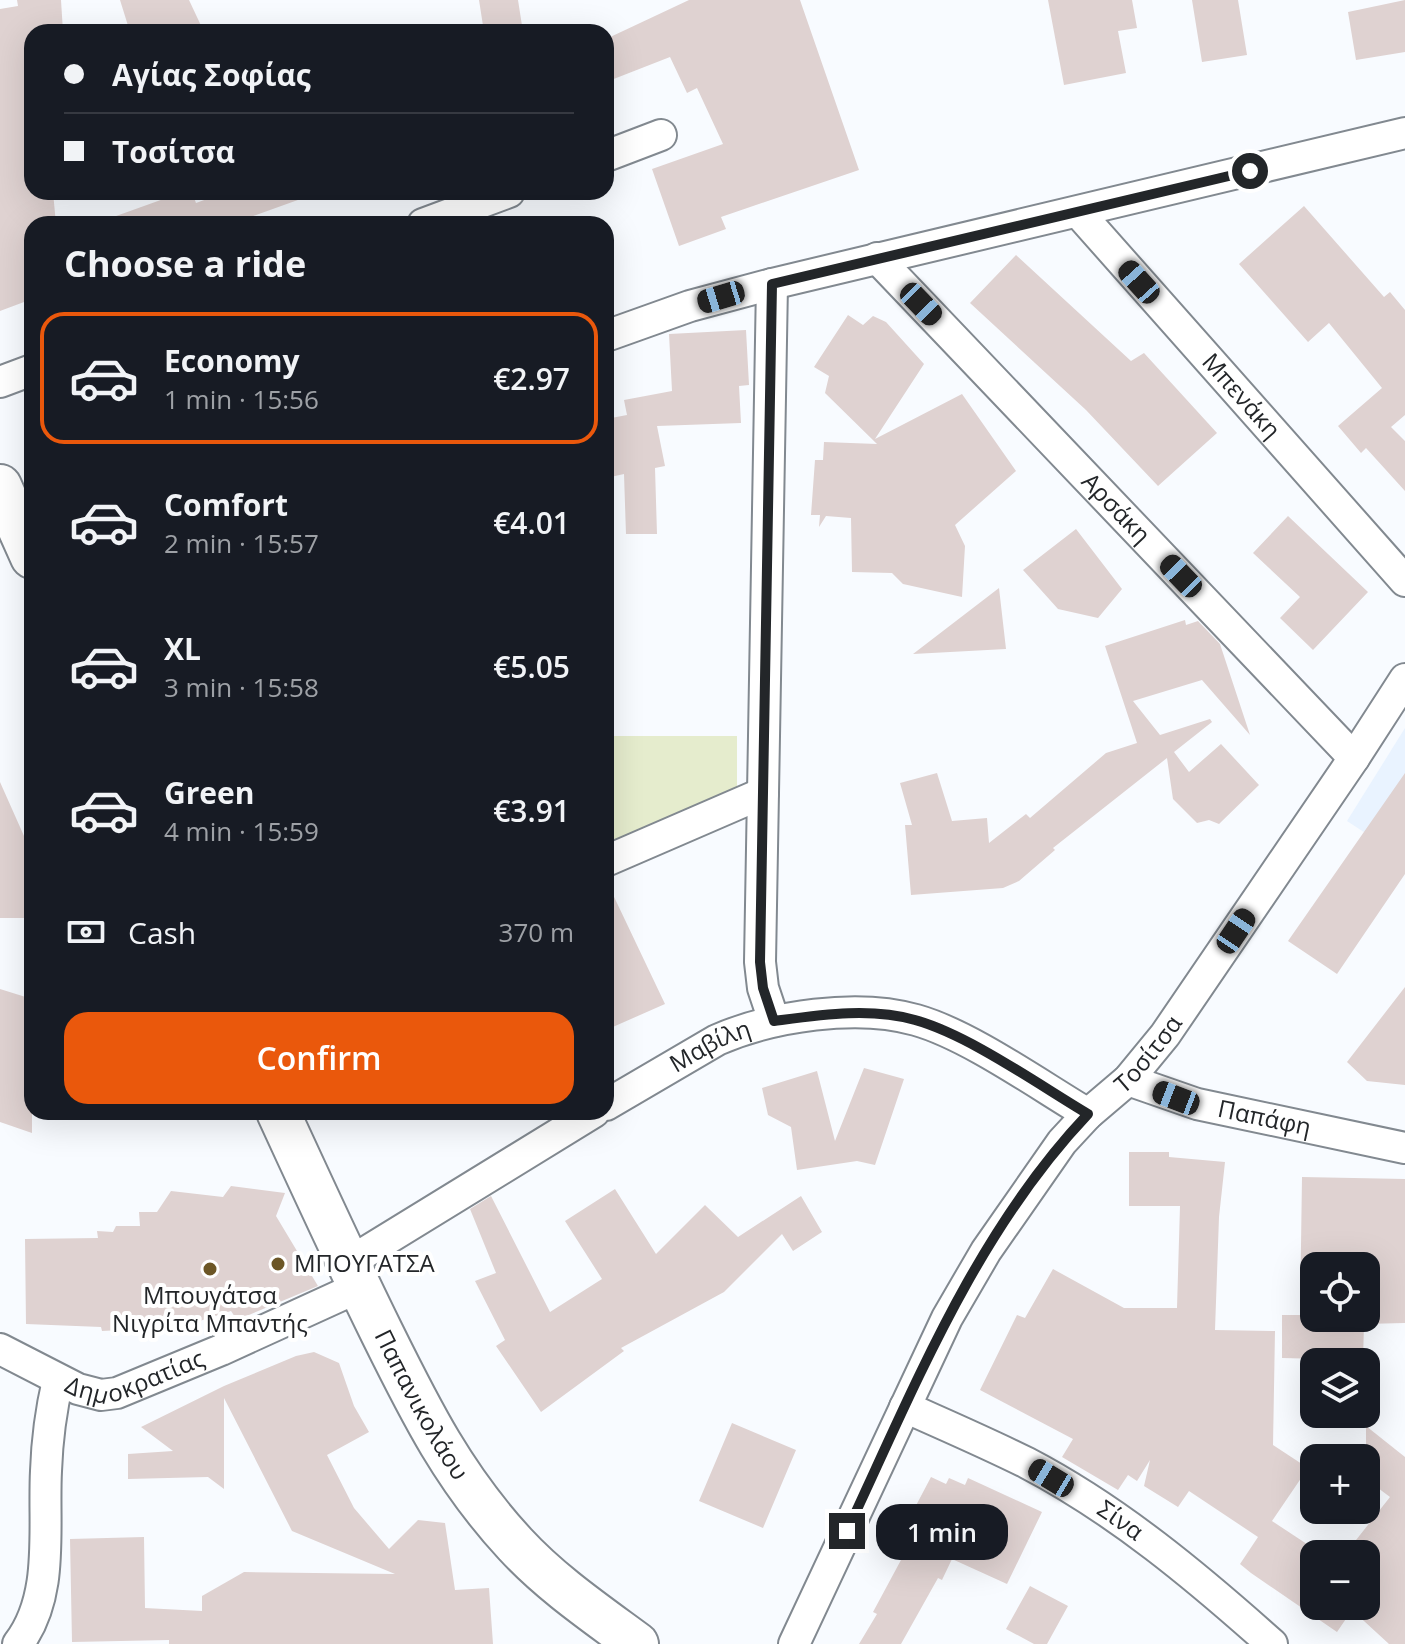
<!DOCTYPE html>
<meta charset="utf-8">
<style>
body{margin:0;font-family:"Open Sans",sans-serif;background:#20242c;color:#f1f3f6;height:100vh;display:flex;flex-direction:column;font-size:30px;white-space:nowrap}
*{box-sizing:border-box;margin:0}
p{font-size:26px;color:#9ea1a6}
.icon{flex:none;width:44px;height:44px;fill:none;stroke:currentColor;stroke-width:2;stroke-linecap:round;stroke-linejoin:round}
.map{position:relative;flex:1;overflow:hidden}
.drawer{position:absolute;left:24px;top:216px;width:590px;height:904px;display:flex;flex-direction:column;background:#171b24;border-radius:24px;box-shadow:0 8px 32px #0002}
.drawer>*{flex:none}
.guide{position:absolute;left:24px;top:24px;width:590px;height:176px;border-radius:24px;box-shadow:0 8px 32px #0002;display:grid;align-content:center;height:176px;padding:0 40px;background:#171b24}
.buttons{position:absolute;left:1300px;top:1252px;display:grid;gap:16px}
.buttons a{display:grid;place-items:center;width:80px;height:80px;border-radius:16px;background:#171b24;box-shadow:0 8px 32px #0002;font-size:40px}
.end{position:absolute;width:36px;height:36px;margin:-18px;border:10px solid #232629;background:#fff;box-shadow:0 0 0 4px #fff}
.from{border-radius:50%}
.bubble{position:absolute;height:56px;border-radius:24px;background:#171b24;box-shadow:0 8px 32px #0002;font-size:26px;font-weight:600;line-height:56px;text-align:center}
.car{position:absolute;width:24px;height:48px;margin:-24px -12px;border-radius:10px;box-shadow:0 0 6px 2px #0007;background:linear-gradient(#222 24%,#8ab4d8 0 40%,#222 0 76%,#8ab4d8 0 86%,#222 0)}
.guide b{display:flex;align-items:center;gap:28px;height:76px;font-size:30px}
.guide b+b{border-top:2px solid #363941}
.guide i{width:20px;height:20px;background:#f1f3f6}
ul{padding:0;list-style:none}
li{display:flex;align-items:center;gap:24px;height:132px;margin:0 16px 12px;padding:0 24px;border:4px solid transparent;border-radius:24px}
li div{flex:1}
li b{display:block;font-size:30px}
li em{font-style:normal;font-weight:600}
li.active{border-color:#ea580c}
li>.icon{width:72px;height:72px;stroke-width:1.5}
h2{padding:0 40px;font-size:36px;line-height:96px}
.pay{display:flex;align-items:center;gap:20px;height:88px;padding:0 40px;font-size:30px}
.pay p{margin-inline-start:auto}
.primary-button{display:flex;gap:16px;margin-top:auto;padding:16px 40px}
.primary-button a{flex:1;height:92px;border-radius:24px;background:#ea580c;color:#fff;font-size:32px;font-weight:600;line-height:92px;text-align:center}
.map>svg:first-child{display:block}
</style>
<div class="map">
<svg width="1405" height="1644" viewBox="0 0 1405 1644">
<rect width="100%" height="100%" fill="#f8fbff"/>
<path fill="#e9f3ff" d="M1405,728V859L1347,821Z"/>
<path fill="#e5eccd" d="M606,736H737V790L606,846Z"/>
<path fill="#dfd2d1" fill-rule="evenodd" d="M17,0H61L63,32H32V192H53L56,224H32V299L0,311V9L18,6Z
M120,0H189L204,32H130Z
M479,0H518L523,32H484Z
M689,0H800L859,170L721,217L726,229L679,246L652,169L723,144L697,88L687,93L670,57L606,82V39Z
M1048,0H1132L1137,28L1118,31L1126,73L1064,85Z
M1192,0H1238L1247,55L1202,62Z
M1405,0V52L1356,60L1348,12Z
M183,192H192L196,203L226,192H308L309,196L231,224H106L105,220Z
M1304,206L1384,297L1390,292L1405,310V415L1391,427L1405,441V491L1366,448L1361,453L1338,426L1382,388L1329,323L1308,342L1239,264Z
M1016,255L1131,361L1144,353L1217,433L1158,486L1086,410L970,303Z
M848,315L863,325L873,316L886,322L924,364L875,439L962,394L1016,471L955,525L965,546L962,597L903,584L892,573L852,572L851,518L826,516L819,527L820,515H811L815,460H823L824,442L877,444L825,393L829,376L814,367Z
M746,330L749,385L739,386L741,423L657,426L665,466L655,468L657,534H626L624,474L606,478V419L627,415L624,400L672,391L669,334Z
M1288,516L1368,592L1313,650L1280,618L1300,597L1253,553Z
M1076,529L1122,589L1098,618L1058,609L1023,570Z
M999,588L1006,649L913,654Z
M1185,620L1186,625L1198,621L1220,644L1250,735L1202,680L1133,701L1160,735L1210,719L1212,722L1174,752L1189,772L1221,744L1259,785L1219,824L1209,820L1197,823L1173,799L1167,758L1053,848L1055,850L1019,881L1003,888L911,895L905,825H912L900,783L937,773L952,821L987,818L989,843L1026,814L1030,818L1106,753L1137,743L1105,646Z
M1405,773V874L1337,974L1288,941Z
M0,782L32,854V918H0Z
M606,880L665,1004L606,1030Z
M1405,987V1085L1367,1081L1347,1062Z
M0,989L32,999V1133L0,1122Z
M864,1068L904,1079L875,1165L857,1161L797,1170L791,1127L768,1115L762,1088L817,1071L835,1141Z
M1129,1152H1169V1157L1225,1162L1219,1217L1215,1330L1275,1331L1273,1445L1308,1468L1272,1521L1322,1554H1314V1606H1366V1554H1345L1390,1497L1366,1479V1426L1405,1457V1644H1389L1352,1610L1337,1632L1251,1573L1240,1564L1258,1537L1189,1491L1178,1507L1144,1486L1150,1460L1137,1481L1128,1475L1118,1490L1062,1457L1073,1439L980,1390L1017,1315L1025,1318L1053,1269L1124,1308H1177L1180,1206H1129Z
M1302,1177L1405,1179V1323L1364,1324L1363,1360L1282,1358V1315H1300ZM1314,1266H1366V1318H1314Z
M231,1186L285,1193L276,1216L318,1286L237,1320L231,1311L181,1327L102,1331L101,1327L26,1324L25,1239L98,1238L97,1231L113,1232L116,1226H140L139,1212H157L171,1191L223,1197Z
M615,1189L656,1254L705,1205L738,1237L801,1196L822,1232L793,1251L782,1234L724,1292L621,1348L624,1351L541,1412L496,1346L505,1340L475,1281L496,1273L470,1209L491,1196L550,1312L602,1279L565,1221Z
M314,1352L339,1363L354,1406L369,1432L327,1455L354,1508L389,1549L418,1520L445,1523L455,1590L489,1588L493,1644H169V1640L72,1642L70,1539L144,1537L145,1608L202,1611V1596L244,1572L395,1574L292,1531L224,1398V1489L208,1477L128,1479V1454L173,1451L141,1427L224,1386L296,1356Z
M732,1423L796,1450L763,1528L699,1501Z
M931,1477L946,1484L949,1478L965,1485L968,1478L1042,1512L1007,1584L952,1559L942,1580L938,1578L901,1644H859L877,1614L873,1612L901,1560L890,1555Z
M1030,1586L1068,1606L1047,1644H1034L1006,1629Z"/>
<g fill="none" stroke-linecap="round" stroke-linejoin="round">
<g stroke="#828990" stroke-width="34">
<g id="minor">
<path d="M606,156L661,135"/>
<path id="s1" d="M1078,212L1405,581"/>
<path d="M423,224L509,192"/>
<path id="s2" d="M877,258L1354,758"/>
<path d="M772,284L760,962L763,988L774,1021"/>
<path d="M606,336L690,306L772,284L1405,133"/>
<path d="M0,382L32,370"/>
<path d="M606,861L763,793"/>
<path id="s3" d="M1128,1080L1197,1104L1405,1148"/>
<path id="s4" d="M606,1105L717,1040C772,1016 857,1003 916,1020C969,1035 1039,1085 1088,1114"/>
<path d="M348,1263L594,1112"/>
<path id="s5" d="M0,1349L78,1389L101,1395L117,1393L221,1350L359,1287"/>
<path id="s6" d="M905,1407C945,1425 987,1443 1027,1463C1117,1510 1197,1577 1272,1644"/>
<path d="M18,1644C55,1596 43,1528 46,1471C47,1441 51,1410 58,1380"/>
<path id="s7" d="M794,1644L947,1318L986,1251L1062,1142L1088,1114L1128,1080L1165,1035L1354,758L1405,679"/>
</g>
</g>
<g stroke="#828990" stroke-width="46">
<g id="secondary">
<path d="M0,486L32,557"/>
<path id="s8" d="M278,1112C312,1186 346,1260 382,1333C421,1412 454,1478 515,1544C551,1583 595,1613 637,1644"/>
</g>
</g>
<use href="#minor" stroke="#fff" stroke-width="30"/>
<use href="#secondary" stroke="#fff" stroke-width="42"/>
</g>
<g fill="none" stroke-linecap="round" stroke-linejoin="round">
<path stroke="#232629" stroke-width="10" d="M847,1531C915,1386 976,1232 1088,1114C1039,1085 969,1035 915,1020C870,1007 819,1015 774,1021L763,988L760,962L772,284L1250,171"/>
</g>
<g fill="#6c5626" stroke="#fff" stroke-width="3">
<circle cx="278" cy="1264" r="8"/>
<circle cx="210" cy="1269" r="8"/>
</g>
<g text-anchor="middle" stroke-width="8" stroke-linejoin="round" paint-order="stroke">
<g font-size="24" fill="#232629" stroke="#fff">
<text dy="8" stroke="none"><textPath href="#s1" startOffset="246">Μπενάκη</textPath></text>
<text dy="8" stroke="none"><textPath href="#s2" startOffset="346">Αρσάκη</textPath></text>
<text dy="8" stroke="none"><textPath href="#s4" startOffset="120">Μαβίλη</textPath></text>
<text dy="8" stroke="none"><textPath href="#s7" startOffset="694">Τοσίτσα</textPath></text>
<text dy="8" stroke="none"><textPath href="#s3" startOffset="142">Παπάφη</textPath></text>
<text dy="8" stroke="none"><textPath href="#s5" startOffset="148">Δημοκρατίας</textPath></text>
<text dy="8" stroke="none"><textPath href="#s8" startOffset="326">Παπανικολάου</textPath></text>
<text dy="8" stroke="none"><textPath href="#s6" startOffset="244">Σίνα</textPath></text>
</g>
<g font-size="24" fill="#232629" stroke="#fff" text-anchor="start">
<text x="294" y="1272">ΜΠΟΥΓΑΤΣΑ</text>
<text x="210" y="1304" text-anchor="middle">Μπουγάτσα<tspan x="210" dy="28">Νιγρίτα Μπαντής</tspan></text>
</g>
</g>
</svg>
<div class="buttons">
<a><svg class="icon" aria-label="locate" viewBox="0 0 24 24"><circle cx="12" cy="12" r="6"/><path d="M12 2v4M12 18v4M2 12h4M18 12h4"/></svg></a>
<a><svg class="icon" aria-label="layers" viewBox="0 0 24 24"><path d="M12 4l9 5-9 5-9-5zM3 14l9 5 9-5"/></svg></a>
<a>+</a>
<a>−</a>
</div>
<i class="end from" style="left:1250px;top:171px"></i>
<i class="end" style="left:847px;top:1531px"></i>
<div class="bubble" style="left:876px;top:1504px;width:132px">1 min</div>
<i class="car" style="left:1139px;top:282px;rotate:318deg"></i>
<i class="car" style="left:721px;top:297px;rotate:253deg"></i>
<i class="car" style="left:921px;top:304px;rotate:136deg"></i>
<i class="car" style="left:1181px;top:576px;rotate:316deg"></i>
<i class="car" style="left:1236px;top:931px;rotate:34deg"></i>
<i class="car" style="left:1176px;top:1098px;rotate:291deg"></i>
<i class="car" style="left:1051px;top:1478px;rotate:301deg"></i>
<div class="guide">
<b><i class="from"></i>Αγίας Σοφίας</b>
<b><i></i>Τοσίτσα</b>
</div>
<section class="drawer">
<h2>Choose a ride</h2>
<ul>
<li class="active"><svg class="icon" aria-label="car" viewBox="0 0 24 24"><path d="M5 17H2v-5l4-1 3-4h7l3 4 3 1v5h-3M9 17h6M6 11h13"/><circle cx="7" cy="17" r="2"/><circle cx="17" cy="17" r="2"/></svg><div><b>Economy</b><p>1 min · 15:56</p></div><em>€2.97</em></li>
<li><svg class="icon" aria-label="car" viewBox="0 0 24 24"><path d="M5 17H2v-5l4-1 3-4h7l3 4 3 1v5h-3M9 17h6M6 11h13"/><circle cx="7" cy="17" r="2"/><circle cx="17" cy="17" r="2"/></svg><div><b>Comfort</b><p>2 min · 15:57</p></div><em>€4.01</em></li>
<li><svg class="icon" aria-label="car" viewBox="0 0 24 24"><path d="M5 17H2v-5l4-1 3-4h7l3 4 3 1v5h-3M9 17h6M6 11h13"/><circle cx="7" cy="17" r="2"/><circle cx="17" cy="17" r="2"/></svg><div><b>XL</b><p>3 min · 15:58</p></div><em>€5.05</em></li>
<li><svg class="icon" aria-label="car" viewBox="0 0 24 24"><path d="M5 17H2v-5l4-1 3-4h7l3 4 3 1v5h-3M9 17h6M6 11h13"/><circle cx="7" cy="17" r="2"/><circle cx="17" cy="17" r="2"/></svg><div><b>Green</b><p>4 min · 15:59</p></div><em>€3.91</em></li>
</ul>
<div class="pay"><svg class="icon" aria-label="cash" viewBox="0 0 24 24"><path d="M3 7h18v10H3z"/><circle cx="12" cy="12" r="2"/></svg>Cash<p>370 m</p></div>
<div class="primary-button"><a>Confirm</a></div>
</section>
</div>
